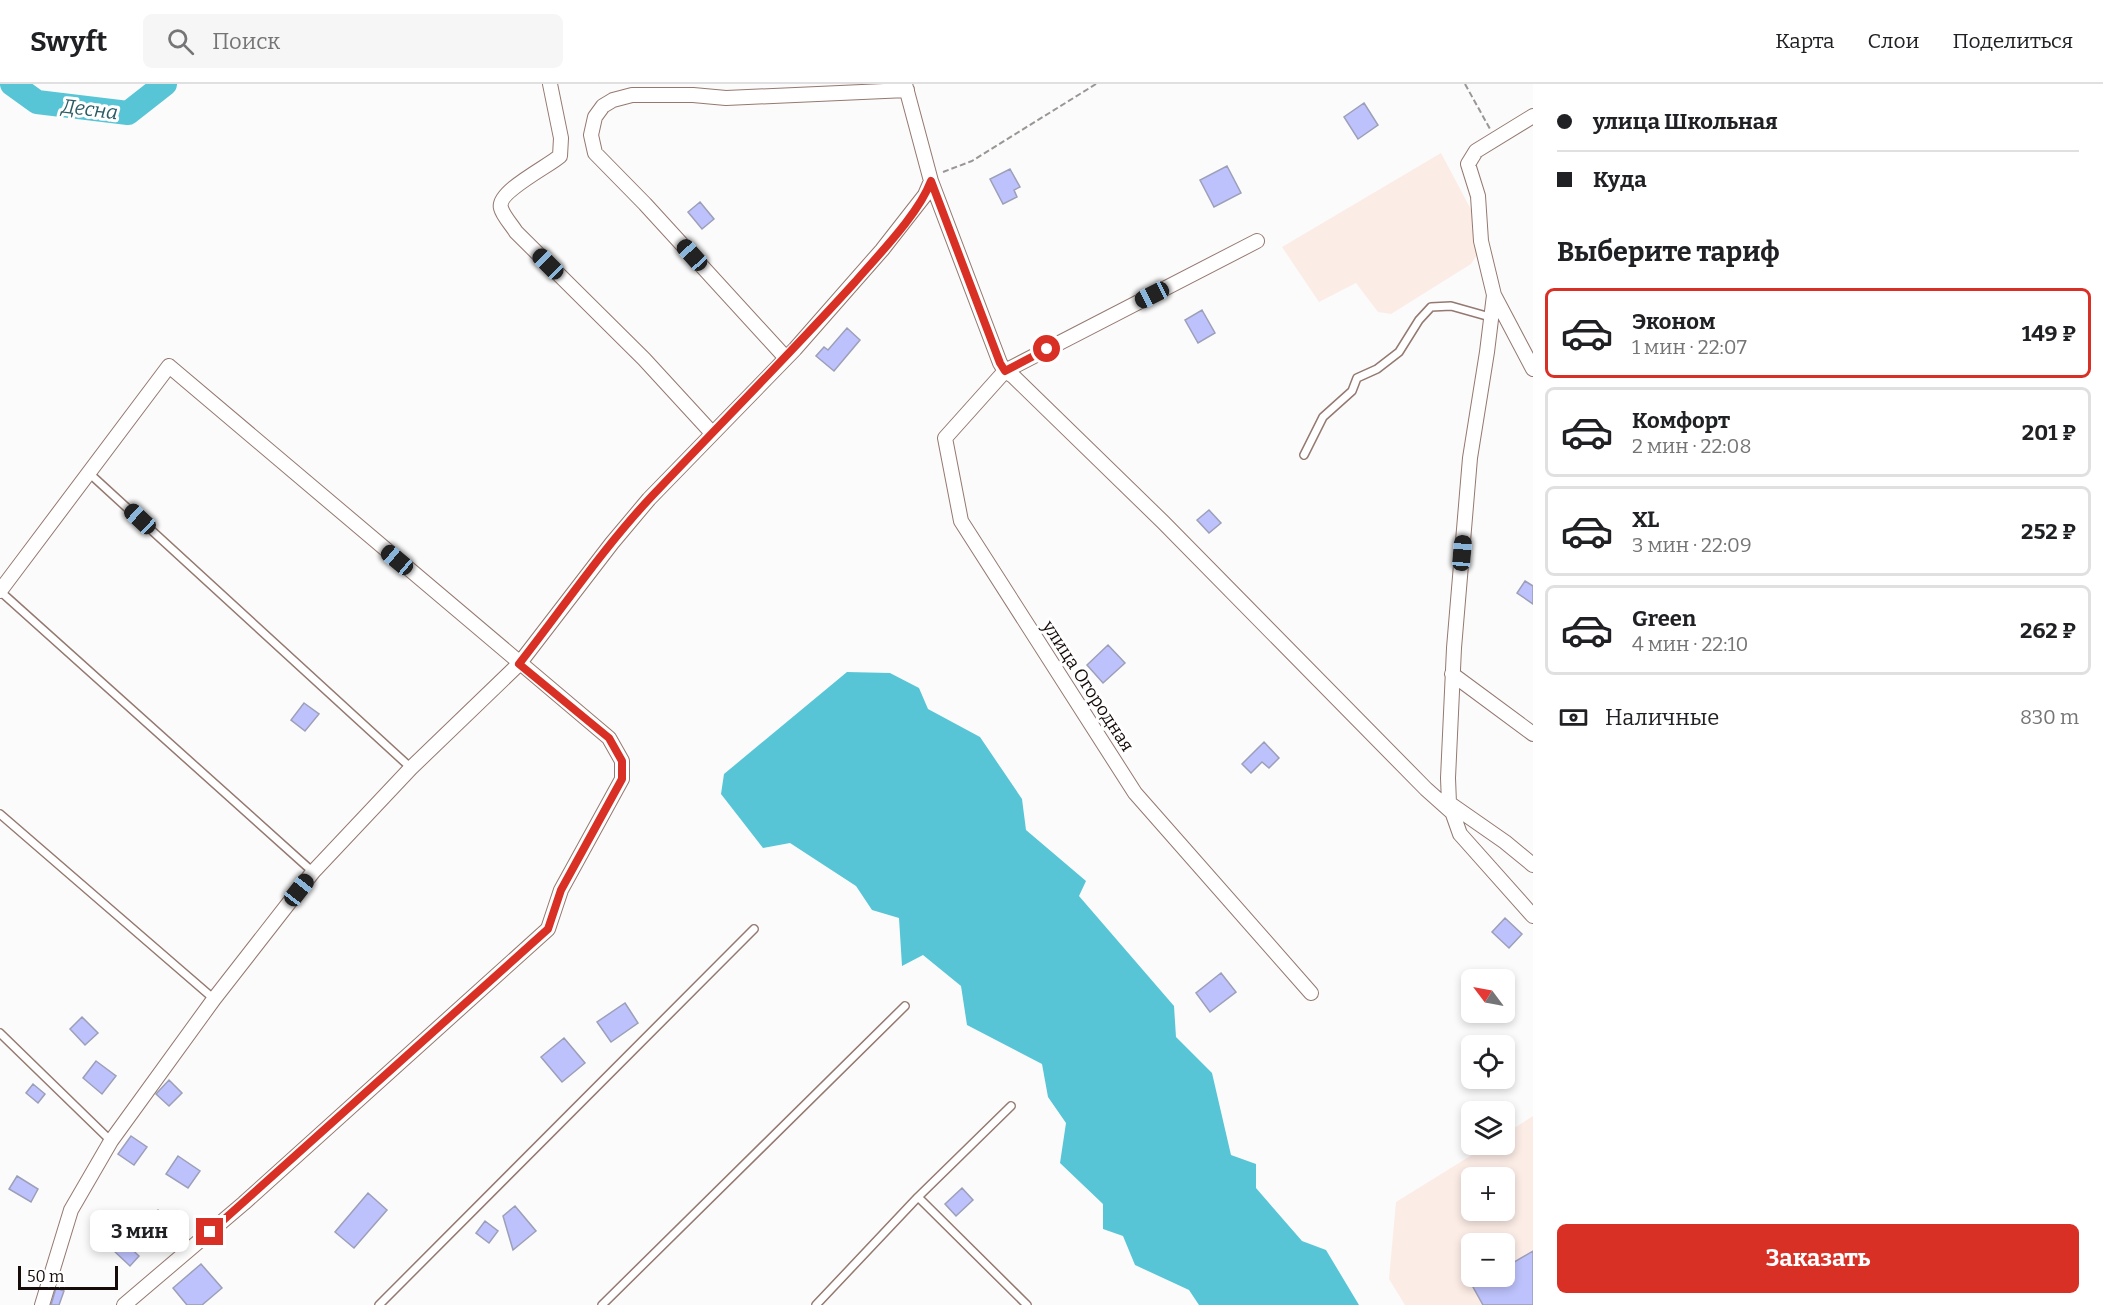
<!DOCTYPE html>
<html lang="ru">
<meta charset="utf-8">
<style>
body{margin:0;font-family:Bitter,serif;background:#f6f6f6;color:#202124;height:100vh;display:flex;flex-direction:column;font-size:22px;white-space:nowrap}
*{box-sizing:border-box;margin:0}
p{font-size:20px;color:#757577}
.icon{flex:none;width:33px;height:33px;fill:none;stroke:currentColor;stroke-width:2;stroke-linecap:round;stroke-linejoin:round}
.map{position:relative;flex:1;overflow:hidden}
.details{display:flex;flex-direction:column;background:#fff;width:570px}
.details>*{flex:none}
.hud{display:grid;align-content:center;height:132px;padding:0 24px;background:#fff}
.needle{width:39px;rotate:302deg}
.buttons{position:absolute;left:1461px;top:885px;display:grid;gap:12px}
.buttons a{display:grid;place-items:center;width:54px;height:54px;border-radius:9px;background:#fff;box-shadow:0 3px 9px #0003;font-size:30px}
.scale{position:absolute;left:18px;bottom:15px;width:100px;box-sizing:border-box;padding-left:6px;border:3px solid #150b08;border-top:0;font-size:16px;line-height:21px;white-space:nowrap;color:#150b08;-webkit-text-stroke:4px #fff;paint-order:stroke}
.end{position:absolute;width:27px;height:27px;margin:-14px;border:8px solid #d93025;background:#fff;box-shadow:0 0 0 3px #fff}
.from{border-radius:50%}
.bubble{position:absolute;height:42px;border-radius:9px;background:#fff;box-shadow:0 3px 9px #0003;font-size:20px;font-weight:700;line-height:42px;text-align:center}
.car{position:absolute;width:18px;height:36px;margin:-18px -9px;border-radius:8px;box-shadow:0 0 4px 2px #0007;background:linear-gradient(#222 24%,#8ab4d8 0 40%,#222 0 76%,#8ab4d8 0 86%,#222 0)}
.hud b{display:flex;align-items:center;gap:21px;height:57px;font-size:22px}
.hud b+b{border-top:2px solid #e0e0e0}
.hud i{width:15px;height:15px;background:#202124}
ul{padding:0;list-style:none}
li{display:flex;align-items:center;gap:18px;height:90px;margin:0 12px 9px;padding:0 12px;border:3px solid #e0e0e0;border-radius:9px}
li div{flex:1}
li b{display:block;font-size:22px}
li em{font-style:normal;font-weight:700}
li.selected{border-color:#d93025}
li>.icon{width:54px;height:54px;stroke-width:1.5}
h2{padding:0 24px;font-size:27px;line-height:72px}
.pay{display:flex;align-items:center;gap:15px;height:66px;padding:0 24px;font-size:22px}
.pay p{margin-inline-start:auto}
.button{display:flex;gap:12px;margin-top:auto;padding:12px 24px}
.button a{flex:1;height:69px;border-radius:9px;background:#d93025;color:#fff;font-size:24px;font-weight:700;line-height:69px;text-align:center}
header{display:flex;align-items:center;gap:36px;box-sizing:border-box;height:84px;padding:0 30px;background:#fff;border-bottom:2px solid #e0e0e0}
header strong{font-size:28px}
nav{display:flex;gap:33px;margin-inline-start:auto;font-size:21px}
.search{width:420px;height:54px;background:#f6f6f6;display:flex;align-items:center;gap:15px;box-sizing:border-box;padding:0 21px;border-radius:9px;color:#757577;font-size:22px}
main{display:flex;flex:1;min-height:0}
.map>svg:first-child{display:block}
</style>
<header>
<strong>Swyft</strong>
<div class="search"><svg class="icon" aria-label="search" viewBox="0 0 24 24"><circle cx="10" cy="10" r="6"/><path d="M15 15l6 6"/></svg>Поиск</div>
<nav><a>Карта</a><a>Слои</a><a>Поделиться</a></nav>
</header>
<main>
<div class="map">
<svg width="1533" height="1221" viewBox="0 0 1533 1221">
<rect width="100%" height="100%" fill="#fbfbfb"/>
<path fill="#fcece6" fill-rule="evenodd" d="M1441,69L1476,135L1479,168L1471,180L1391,230L1378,228L1356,199L1319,218L1282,163Z
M1533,1032V1221H1405L1389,1195L1396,1118L1488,1061L1504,1060L1505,1050ZM1472,1094H1504V1126H1472ZM1472,1160H1504V1192H1472Z"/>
<path fill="#57c5d6" d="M847,588L890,589L919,604L928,625L980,653L1022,715L1026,746L1086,797L1079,812L1174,922L1176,953L1212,989L1231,1071L1256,1080V1104L1302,1157L1326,1166L1359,1221H1199L1189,1206L1135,1181L1123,1152L1103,1145V1120L1060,1079L1066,1039L1048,1013L1042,980L967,941L961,902L923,871L902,882L899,834L872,826L856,802L790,759L763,764L721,710L724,690Z"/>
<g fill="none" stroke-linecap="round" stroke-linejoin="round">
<path stroke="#57c5d6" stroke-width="24" d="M12,0L37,18L128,29L165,0"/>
</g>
<path fill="#bdc2fc" stroke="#9c9fb8" stroke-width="1.5" d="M1364,19L1378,41L1358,55L1344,33Z
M1227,82L1241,109L1214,123L1200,96Z
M1010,85L1020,103L1014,106L1017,113L1003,120L990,95Z
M700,118L714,135L702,145L688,128Z
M1202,226L1215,249L1198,259L1185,236Z
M847,244L860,256L834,287L816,272L824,263L828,266Z
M1209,426L1221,439L1209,449L1197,436Z
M1525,497L1533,502V520L1517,509Z
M1108,561L1125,579L1103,599L1087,581Z
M304,619L319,630L305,647L291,636Z
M1264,658L1279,674L1269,684L1262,678L1251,689L1242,680Z
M1505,834L1522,850L1509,864L1492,848Z
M1221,889L1236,908L1210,928L1196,909Z
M625,919L638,939L611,958L597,938Z
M82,933L98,949L85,961L70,945Z
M564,954L585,979L562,998L541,973Z
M96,977L116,992L102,1010L83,994Z
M169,996L182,1009L169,1022L156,1010Z
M33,1000L45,1010L38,1019L26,1009Z
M131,1052L147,1063L134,1081L118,1070Z
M178,1072L200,1087L188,1104L166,1090Z
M17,1092L38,1105L31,1118L9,1105Z
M962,1104L973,1116L956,1132L945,1120Z
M368,1109L387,1126L354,1164L335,1148Z
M515,1122L536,1147L513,1166L503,1132Z
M158,1126L173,1139L159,1156L144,1143Z
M485,1137L498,1147L489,1159L476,1149Z
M122,1156L139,1172L130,1182L113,1166Z
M1533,1167V1221H1483L1473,1203L1490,1192H1504V1184Z
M201,1180L222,1204L202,1221H187L173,1204Z
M56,1204L64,1207L59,1221H51Z"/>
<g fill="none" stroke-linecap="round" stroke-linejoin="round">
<g stroke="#947970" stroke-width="10">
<path id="lane" d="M1304,371L1323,333L1352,307L1357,294L1377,285L1399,268L1419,236L1431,223L1451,222L1490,233
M89,389L411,684
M0,507L313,788
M0,730L214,915
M0,949L111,1057
M918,1113L1027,1221
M379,1221L754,845
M602,1221L905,922
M816,1221L918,1113L1011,1022"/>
</g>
<g stroke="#947970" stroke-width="16">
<path id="street" d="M550,0L561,54L560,72C549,82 496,108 501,124C503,132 512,141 516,148L644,275L712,349
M905,0L931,97L1000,279L1005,287L1013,292L1163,438L1426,705L1454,730
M1533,32L1476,67L1468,80L1478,112L1481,157L1494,211L1533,285
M1257,157L1005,287L945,354L961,437L1135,709L1311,909
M1494,211L1487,268L1470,374L1454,564L1448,694L1449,719L1460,750L1533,832
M785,273L645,120L595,69L591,51L595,33L603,22L613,16L632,11H693L726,14L907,6
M0,507L169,282L609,654L622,677V695L561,806L548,845L244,1119L124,1221
M1452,590L1533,650
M1449,719L1505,758L1533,781
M42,1221L71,1126L111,1057L214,915L313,788L411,684L519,580L612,459L649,415L795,265L882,166L925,111L931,97"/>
</g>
<path stroke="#9a9694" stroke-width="2" stroke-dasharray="6 3" stroke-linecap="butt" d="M1465,0L1490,45
M943,88L972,77L1096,0"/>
<use href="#lane" stroke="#fff" stroke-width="7"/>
<use href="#street" stroke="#fff" stroke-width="14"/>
</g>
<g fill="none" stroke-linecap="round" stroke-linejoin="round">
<path stroke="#d93025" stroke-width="8" d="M210,1148L548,845L561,806L622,695V677L609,654L519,580C563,524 603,464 652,412C719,341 789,271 855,198C879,170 918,131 931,97L1000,279L1005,287L1047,265"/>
</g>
<g text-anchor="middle" stroke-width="6" stroke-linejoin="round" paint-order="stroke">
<g font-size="18" fill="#150b08" stroke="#fff">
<text transform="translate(1088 602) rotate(57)" y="6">улица Огородная</text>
</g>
<g font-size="20" font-style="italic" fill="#2b5b63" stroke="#fff">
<text transform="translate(90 25) rotate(7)" y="7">Десна</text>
</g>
</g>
</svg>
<div class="buttons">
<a><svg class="needle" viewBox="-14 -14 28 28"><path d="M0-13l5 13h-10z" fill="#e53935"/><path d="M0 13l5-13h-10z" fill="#757577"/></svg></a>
<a><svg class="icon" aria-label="locate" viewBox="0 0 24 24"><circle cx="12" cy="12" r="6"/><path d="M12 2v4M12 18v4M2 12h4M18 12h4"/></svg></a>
<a><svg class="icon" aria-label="layers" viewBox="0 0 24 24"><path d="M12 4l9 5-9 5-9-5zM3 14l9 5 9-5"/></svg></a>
<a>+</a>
<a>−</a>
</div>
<div class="scale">50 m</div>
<i class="end from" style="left:1047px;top:265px"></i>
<i class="end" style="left:210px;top:1148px"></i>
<div class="bubble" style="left:90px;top:1126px;width:99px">3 мин</div>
<i class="car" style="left:692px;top:171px;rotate:318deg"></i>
<i class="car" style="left:548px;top:180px;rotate:315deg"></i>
<i class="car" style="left:1152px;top:211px;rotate:243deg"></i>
<i class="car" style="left:140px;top:435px;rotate:313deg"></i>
<i class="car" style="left:1462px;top:469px;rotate:5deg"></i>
<i class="car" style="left:397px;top:476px;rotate:310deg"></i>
<i class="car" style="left:299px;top:806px;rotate:38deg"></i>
</div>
<section class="details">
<div class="hud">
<b><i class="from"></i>улица Школьная</b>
<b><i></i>Куда</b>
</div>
<h2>Выберите тариф</h2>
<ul>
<li class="selected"><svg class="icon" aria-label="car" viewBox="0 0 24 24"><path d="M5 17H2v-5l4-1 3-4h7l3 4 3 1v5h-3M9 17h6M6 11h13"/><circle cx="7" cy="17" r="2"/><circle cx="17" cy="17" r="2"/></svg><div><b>Эконом</b><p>1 мин · 22:07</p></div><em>149 ₽</em></li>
<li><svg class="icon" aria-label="car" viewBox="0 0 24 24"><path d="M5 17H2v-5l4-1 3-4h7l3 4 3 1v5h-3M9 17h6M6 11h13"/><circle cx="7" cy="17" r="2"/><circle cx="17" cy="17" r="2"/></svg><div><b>Комфорт</b><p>2 мин · 22:08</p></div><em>201 ₽</em></li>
<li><svg class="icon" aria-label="car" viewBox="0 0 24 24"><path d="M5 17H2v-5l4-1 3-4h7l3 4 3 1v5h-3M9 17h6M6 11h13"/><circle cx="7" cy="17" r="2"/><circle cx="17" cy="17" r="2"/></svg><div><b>XL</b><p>3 мин · 22:09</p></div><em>252 ₽</em></li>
<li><svg class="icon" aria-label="car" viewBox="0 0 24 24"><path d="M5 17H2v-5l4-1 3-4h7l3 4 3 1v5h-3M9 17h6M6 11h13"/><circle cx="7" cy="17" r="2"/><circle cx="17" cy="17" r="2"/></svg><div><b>Green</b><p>4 мин · 22:10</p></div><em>262 ₽</em></li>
</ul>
<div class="pay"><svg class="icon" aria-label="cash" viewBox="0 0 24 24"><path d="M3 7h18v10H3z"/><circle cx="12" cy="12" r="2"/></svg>Наличные<p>830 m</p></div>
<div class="button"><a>Заказать</a></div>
</section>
</main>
